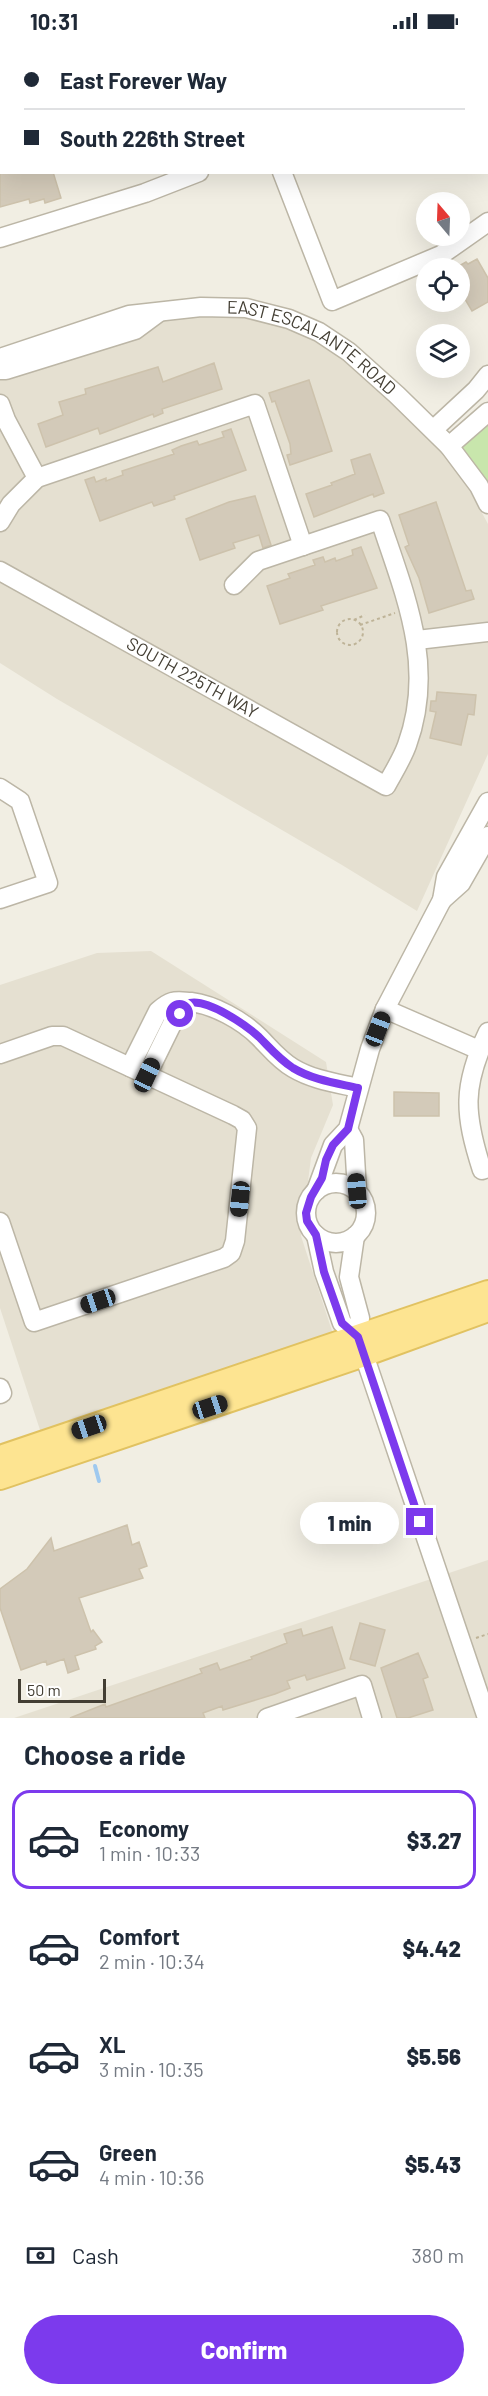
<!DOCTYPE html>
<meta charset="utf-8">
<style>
body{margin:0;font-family:Barlow,sans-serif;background:#f6f6f7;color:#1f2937;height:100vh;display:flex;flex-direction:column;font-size:22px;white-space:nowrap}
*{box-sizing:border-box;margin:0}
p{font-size:20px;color:#747a83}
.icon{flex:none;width:33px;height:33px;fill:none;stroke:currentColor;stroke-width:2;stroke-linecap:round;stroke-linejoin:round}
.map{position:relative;height:1676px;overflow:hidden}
.side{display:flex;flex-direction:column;background:#fff;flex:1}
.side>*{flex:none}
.top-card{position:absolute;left:0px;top:0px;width:489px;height:132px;box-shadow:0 6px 24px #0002;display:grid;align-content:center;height:132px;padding:0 24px;background:#fff}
.needle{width:39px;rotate:341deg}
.fabs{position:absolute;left:416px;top:150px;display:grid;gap:12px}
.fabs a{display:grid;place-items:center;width:54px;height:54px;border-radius:50%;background:#fff;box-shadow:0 6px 24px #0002;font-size:30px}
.scale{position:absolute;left:18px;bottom:15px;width:88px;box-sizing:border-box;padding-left:6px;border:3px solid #433e33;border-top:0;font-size:16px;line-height:21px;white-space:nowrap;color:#433e33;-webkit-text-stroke:4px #fff;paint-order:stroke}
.end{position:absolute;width:27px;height:27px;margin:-14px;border:8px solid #7c3aed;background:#fff;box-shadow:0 0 0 3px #fff}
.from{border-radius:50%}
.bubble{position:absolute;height:42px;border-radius:21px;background:#fff;box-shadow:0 6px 24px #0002;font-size:20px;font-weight:800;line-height:42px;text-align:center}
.car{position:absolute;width:18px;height:36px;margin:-18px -9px;border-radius:8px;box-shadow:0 0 4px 2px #0007;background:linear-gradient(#222 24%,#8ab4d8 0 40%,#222 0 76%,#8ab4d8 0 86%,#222 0)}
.top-card b{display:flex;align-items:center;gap:21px;height:57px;font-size:22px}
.top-card b+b{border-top:2px solid #e0e1e3}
.top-card i{width:15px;height:15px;background:#1f2937}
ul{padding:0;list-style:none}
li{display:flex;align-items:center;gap:18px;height:99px;margin:0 12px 9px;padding:0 12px;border:3px solid transparent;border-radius:18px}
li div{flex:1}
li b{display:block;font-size:22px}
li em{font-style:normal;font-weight:800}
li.selected{border-color:#7c3aed}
li>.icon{width:54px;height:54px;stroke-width:1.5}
h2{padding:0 24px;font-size:27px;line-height:72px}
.pay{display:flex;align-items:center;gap:15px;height:66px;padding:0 24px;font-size:22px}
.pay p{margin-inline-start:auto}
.action{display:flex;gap:12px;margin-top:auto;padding:12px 24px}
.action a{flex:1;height:69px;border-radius:36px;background:#7c3aed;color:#fff;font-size:24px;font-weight:800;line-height:69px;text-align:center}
.status{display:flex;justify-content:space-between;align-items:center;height:42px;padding:0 30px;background:#fff;direction:ltr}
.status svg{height:16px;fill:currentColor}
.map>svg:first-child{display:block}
</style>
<div class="status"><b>10:31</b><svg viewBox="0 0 49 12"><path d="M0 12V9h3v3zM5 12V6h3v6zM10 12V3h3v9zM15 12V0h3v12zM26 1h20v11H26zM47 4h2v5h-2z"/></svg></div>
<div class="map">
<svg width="488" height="1676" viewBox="0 0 488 1676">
<rect width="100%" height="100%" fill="#f1eee3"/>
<path fill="#e5e0d1" d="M201,273L246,275L297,289L345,314L426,391L463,436L488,482V712L417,869L342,823L57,657L0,621V337L159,278Z
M151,909L326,1020L333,1063L311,1116L301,1194L333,1292L41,1391L0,1266V943L97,911Z
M488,1518V1676H14Z"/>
<path fill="#c8e6ac" d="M488,375V450L460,409L470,393Z"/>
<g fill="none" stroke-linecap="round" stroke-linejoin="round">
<path stroke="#9fc9ef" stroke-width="4" d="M95,1424L99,1439"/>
</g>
<path fill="#d3cab9" stroke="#cdc2ac" stroke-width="1.5" d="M0,130H53L61,156L45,161L44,157L30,161L29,157L0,165Z
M477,217L488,236V260L472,269L459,247V224L466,220L468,222Z
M214,321L222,347L162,367L163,371L154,375L153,372L100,392L98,386L46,405L38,382L63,373L59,360L86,352L85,347L158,325L163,340Z
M309,338L332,409L290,423L287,413L291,412L290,402L275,359L272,360L269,351Z
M231,387L246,428L174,454L175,457L154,464L152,460L100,479L85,438L94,435L96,440L106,436V439L123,433L122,429L174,412L172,408L181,404L197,399L199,403L224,395L222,390Z
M370,412L384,451L374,455L373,452L314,475L306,452L332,443L331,441L355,432L351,418Z
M255,454L271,503L263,506L259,493L233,501L235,506L200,518L186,477L229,460Z
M436,460L466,549L471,548L474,557L429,571L419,536L405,505L409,503L399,473Z
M361,505L377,546L321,564L323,568L280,582L267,544L290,536L288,532L315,523L313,518L323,515L325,520L335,516L336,519L353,513L352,508Z
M437,650L476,653L474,673L468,672L461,703L430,696L436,670L430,669L431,659H436Z
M394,1050L439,1051V1074H394Z
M127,1483L132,1503L139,1500L147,1524L139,1527L143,1536L79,1556L91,1590L93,1588L102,1600L95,1604L96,1607L75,1614L79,1627L68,1631L64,1617L47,1623L46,1619L21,1628L0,1566V1547L27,1527L51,1496L54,1509Z
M360,1581L385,1588L375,1624L350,1617Z
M332,1585L345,1626L307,1638L305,1633L287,1639L290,1646L275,1652L223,1668L222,1664L203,1671L205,1676H70L105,1662L106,1665L194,1634L202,1631L200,1627L217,1621L220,1628L252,1617L251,1615L287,1601L284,1592L301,1587L303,1594Z
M418,1611L428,1635L423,1637L433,1668L408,1676H397L381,1626Z"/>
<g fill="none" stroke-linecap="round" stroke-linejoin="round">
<g stroke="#bcb6a6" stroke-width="21">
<g id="minor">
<path d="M356,0L357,2"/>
<path d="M60,2L65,0"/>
<path d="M0,17L2,16"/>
<path d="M282,130L332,259L441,213L488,180"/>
<path d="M0,196L145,151L199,130"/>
<path id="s1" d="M0,316L129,273L201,265L246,266L289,277L319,290L349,310L397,353L449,404L479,444L488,462"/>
<path d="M0,328H6L135,288L158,271"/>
<path d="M0,362L6,378L37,436"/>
<path d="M434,387L476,348L488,333"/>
<path d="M449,404L488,370"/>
<path d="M0,480L11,462L37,436L255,362L303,504"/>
<path id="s2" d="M0,529L386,744C393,731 402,717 407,703C436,624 405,553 380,478L258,519L234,543"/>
<path d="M417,598L488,590"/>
<path d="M0,746L20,759L48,841L0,857"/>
<path d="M442,858L461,841L488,794"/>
<path d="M385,967L479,1008"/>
<path d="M488,990C462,1044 464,1072 482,1128L488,1126"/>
<path d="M0,1012L52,994H63L233,1073L242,1078L247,1086L235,1199L231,1211L224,1216L34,1280L0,1180"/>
<path d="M130,1025L158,969C172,957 175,959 191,960C214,963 242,978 259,995C270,1006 279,1018 293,1026C313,1038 336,1041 358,1046"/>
<path d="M147,1033L174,978L187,967L190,961"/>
<path d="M348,1087L354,1098L357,1149"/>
<circle cx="336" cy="1171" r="30"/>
<path d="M316,1149L333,1103L348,1087L370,1007L385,967L442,858L446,835L488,760"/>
<path d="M316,1193L324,1230L342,1281L358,1295"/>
<path d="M355,1194L349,1235L360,1276L358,1295L487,1676"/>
<path d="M0,1346L2,1351L0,1352"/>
<path d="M267,1676L362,1643L372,1676"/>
</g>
</g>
<g stroke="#e1c261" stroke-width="26">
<path id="major" d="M0,1415L488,1250
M0,1436L364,1313L488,1268"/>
</g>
<path stroke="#beb397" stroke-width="2" stroke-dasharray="3 3" stroke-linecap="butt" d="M337 590a13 13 0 1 1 26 0a13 13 0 1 1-26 0Z
M354,578L365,573
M360,583L395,571
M476,1596L488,1592"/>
<use href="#minor" stroke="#fff" stroke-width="18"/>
<use href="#major" stroke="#fde491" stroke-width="22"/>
</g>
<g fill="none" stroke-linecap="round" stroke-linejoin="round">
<path stroke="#7c3aed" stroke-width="8" d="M180,972L187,968L190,961C208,957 246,983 259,995C270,1006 279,1017 293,1026C313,1038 336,1041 358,1046L348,1087L333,1103L326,1118L322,1136L311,1155L306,1171L307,1179L316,1193L324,1230L342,1281L358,1295L420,1480"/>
</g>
<g text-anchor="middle" stroke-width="5" stroke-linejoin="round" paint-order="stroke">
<g font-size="18" fill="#433e33" stroke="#fff">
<text dy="6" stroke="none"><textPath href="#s1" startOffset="330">EAST ESCALANTE ROAD</textPath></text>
<text dy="6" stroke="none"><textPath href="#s2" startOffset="220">SOUTH 225TH WAY</textPath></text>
</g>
</g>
</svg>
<div class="fabs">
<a><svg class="needle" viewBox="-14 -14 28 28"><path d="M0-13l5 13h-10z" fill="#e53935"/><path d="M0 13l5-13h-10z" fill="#747a83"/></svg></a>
<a><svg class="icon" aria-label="locate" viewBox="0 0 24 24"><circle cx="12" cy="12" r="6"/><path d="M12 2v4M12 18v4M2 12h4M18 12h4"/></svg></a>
<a><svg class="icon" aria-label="layers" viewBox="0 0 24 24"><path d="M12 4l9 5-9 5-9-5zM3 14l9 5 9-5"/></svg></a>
</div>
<div class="scale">50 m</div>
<i class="end from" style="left:180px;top:972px"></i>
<i class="end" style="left:420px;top:1480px"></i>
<div class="bubble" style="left:300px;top:1460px;width:99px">1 min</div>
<i class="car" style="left:378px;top:987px;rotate:21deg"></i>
<i class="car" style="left:147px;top:1033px;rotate:25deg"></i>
<i class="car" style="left:357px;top:1149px;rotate:355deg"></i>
<i class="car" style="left:240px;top:1157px;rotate:186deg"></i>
<i class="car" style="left:98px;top:1259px;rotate:251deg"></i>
<i class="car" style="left:210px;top:1365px;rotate:72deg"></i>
<i class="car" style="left:89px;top:1385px;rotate:251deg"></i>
<div class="top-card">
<b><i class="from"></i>East Forever Way</b>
<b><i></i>South 226th Street</b>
</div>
</div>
<section class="side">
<h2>Choose a ride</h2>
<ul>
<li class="selected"><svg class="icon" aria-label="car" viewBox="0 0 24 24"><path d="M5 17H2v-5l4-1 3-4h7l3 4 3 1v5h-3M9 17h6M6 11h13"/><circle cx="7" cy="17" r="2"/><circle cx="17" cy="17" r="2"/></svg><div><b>Economy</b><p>1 min · 10:33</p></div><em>$3.27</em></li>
<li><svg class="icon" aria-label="car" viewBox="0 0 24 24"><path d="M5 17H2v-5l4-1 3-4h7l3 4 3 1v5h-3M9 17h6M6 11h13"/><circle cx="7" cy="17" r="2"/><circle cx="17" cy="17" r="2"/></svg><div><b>Comfort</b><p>2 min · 10:34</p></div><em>$4.42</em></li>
<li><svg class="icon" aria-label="car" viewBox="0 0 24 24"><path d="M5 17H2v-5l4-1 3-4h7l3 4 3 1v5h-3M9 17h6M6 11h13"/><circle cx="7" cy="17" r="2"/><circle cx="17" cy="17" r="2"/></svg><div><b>XL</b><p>3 min · 10:35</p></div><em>$5.56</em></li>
<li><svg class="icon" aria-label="car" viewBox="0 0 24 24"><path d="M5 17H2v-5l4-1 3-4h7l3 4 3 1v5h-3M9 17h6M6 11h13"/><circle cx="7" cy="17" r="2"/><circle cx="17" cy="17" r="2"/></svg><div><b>Green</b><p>4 min · 10:36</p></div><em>$5.43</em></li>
</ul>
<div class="pay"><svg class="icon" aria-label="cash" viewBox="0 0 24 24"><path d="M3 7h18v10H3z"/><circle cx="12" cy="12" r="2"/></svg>Cash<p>380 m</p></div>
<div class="action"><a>Confirm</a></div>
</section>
